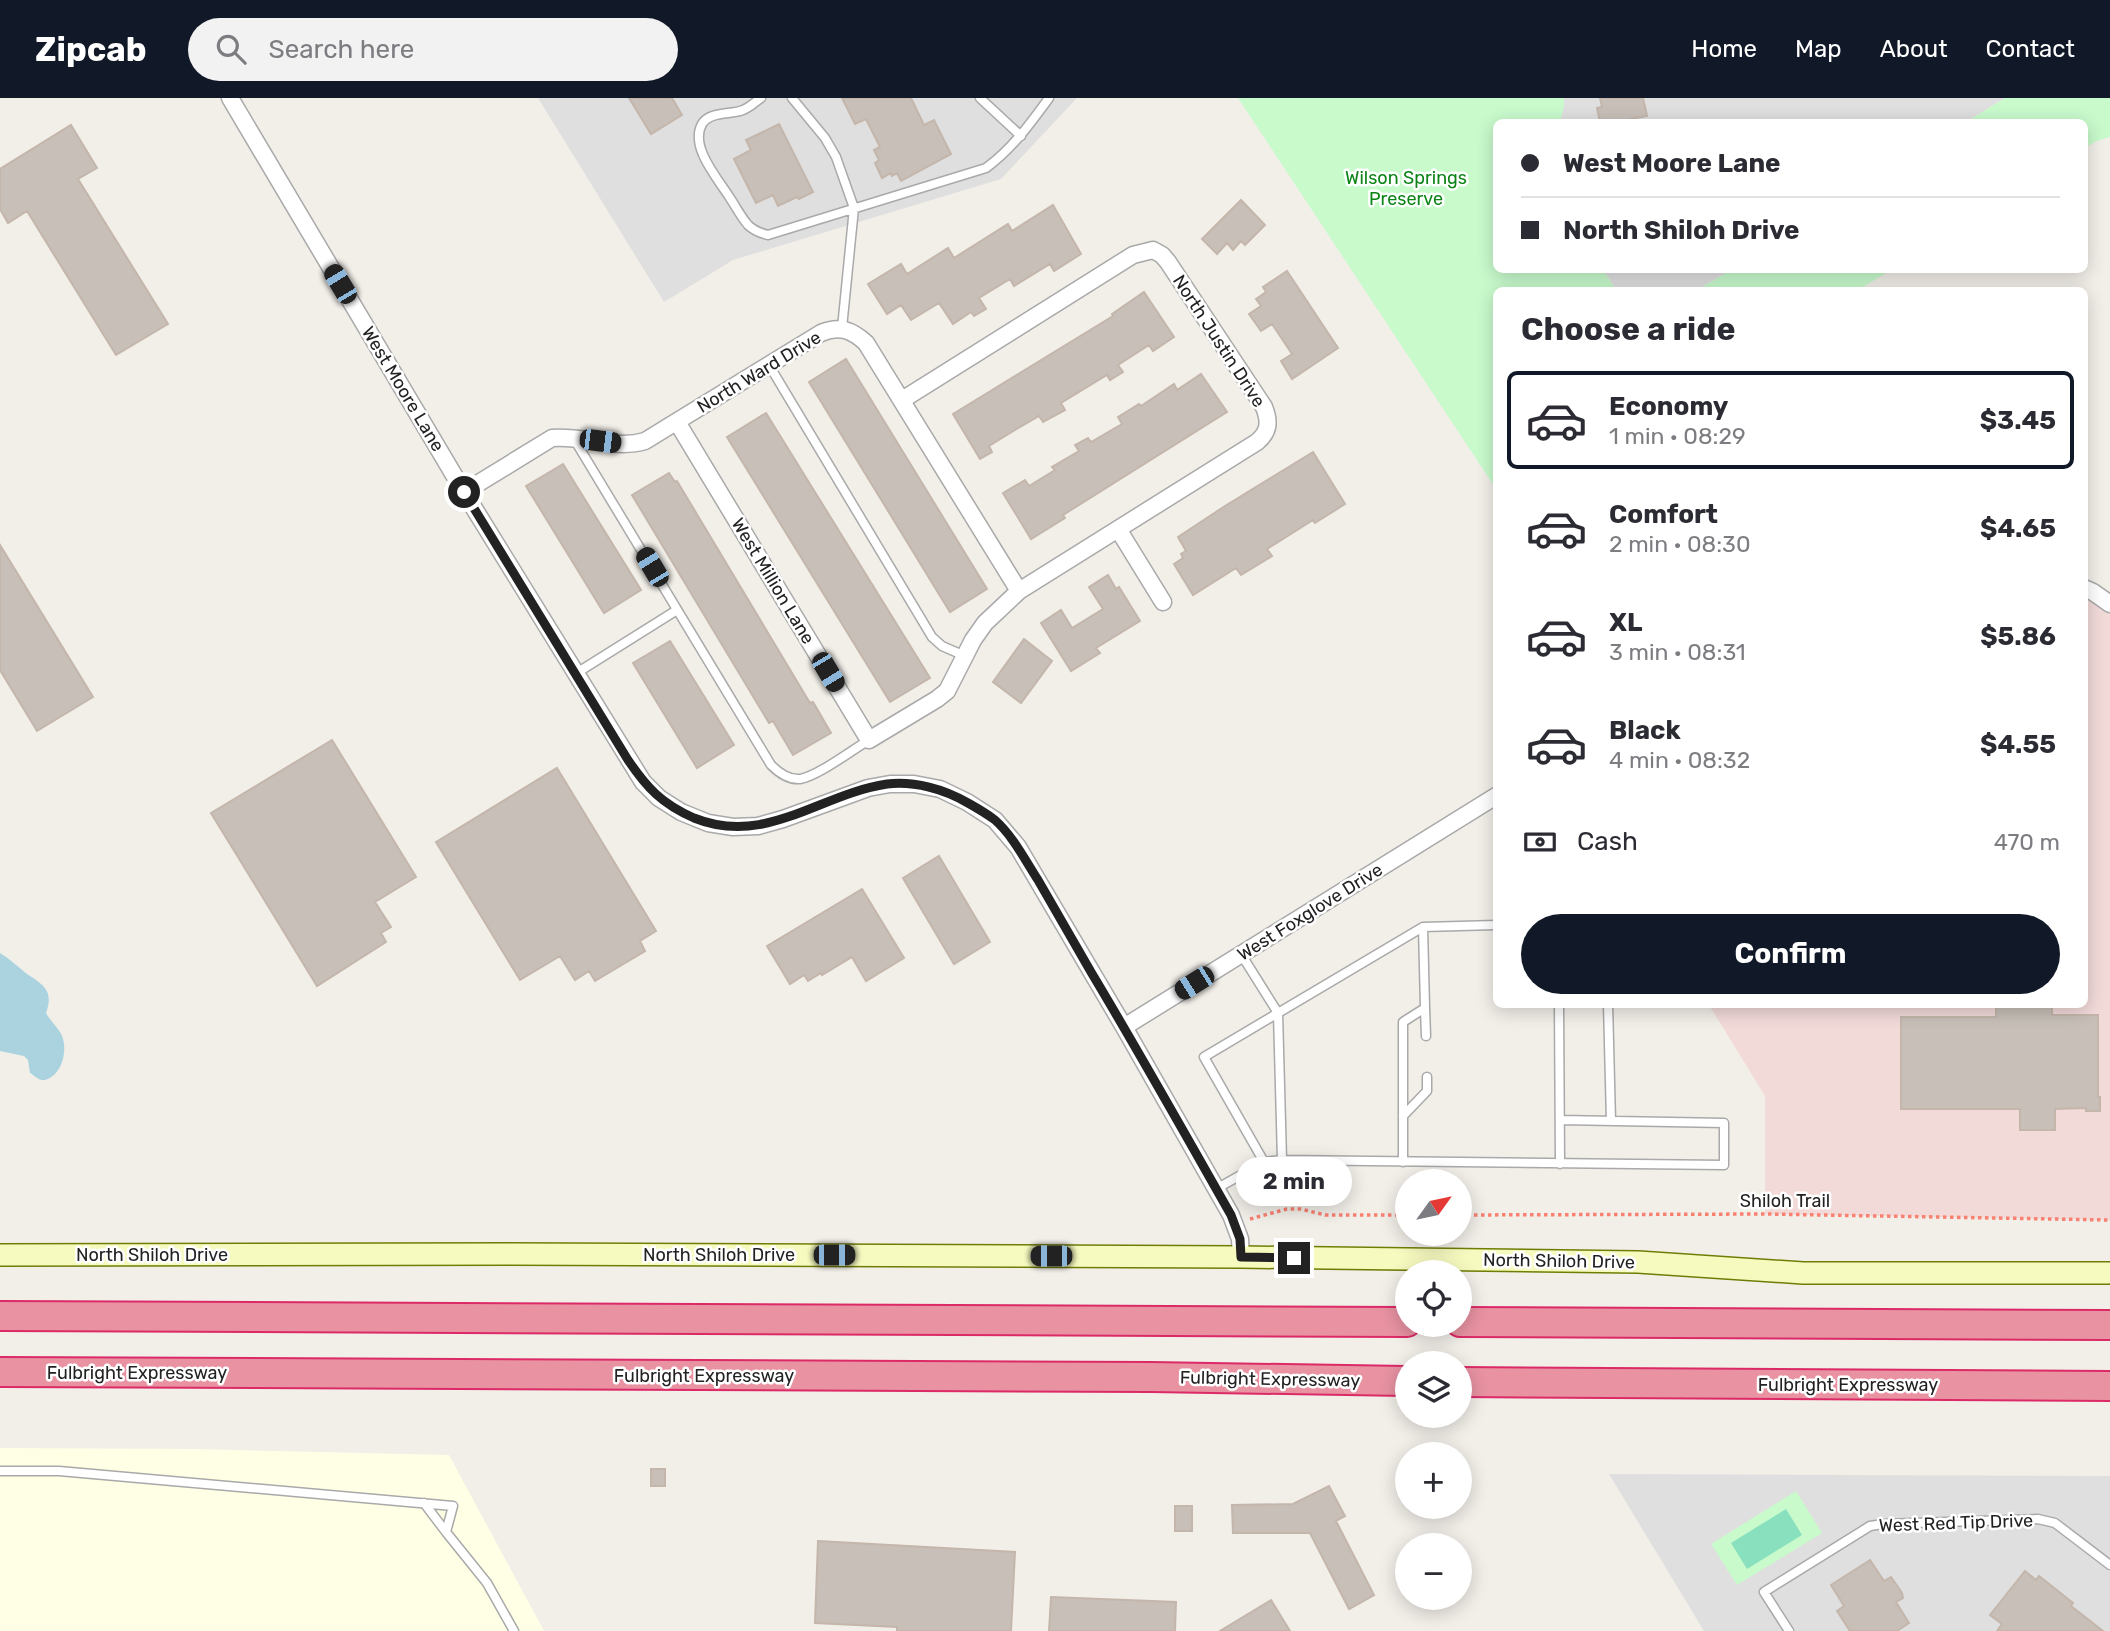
<!DOCTYPE html>
<meta charset="utf-8">
<style>
body{margin:0;font-family:Rubik,sans-serif;background:#f2f2f3;color:#2b2b33;height:100vh;display:flex;flex-direction:column;font-size:26px;white-space:nowrap}
*{box-sizing:border-box;margin:0}
p{font-size:23px;color:#7c7c81}
.icon{flex:none;width:38px;height:38px;fill:none;stroke:currentColor;stroke-width:2;stroke-linecap:round;stroke-linejoin:round}
.map{position:relative;flex:1;overflow:hidden}
.details{position:absolute;left:1493px;top:189px;width:595px;height:721px;display:flex;flex-direction:column;background:#fff;border-radius:10px;box-shadow:0 4px 18px #0003}
.details>*{flex:none}
.top-card{position:absolute;left:1493px;top:21px;width:595px;height:154px;border-radius:10px;box-shadow:0 4px 18px #0003;display:grid;align-content:center;height:154px;padding:0 28px;background:#fff}
.needle{width:46px;rotate:57deg}
.fabs{position:absolute;left:1395px;top:1071px;display:grid;gap:14px}
.fabs a{display:grid;place-items:center;width:77px;height:77px;border-radius:50%;background:#fff;box-shadow:0 4px 18px #0003;font-size:35px}
.end{position:absolute;width:32px;height:32px;margin:-16px;border:9px solid #222;background:#fff;box-shadow:0 0 0 4px #fff}
.from{border-radius:50%}
.bubble{position:absolute;height:49px;border-radius:24px;background:#fff;box-shadow:0 4px 18px #0003;font-size:23px;font-weight:700;line-height:49px;text-align:center}
.car{position:absolute;width:21px;height:42px;margin:-21px -10px;border-radius:9px;box-shadow:0 0 5px 2px #0007;background:linear-gradient(#222 24%,#8ab4d8 0 40%,#222 0 76%,#8ab4d8 0 86%,#222 0)}
.top-card b{display:flex;align-items:center;gap:24px;height:66px;font-size:26px}
.top-card b+b{border-top:2px solid #e1e1e2}
.top-card i{width:18px;height:18px;background:#2b2b33}
ul{padding:0;list-style:none}
li{display:flex;align-items:center;gap:21px;height:98px;margin:0 14px 10px;padding:0 14px;border:4px solid transparent;border-radius:10px}
li div{flex:1}
li b{display:block;font-size:26px}
li em{font-style:normal;font-weight:700}
li.current{border-color:#111827}
li>.icon{width:63px;height:63px;stroke-width:1.5}
h2{padding:0 28px;font-size:32px;line-height:84px}
.pay{display:flex;align-items:center;gap:18px;height:77px;padding:0 28px;font-size:26px}
.pay p{margin-inline-start:auto}
.cta{display:flex;gap:14px;margin-top:auto;padding:14px 28px}
.cta a{flex:1;height:80px;border-radius:42px;background:#111827;color:#fff;font-size:28px;font-weight:700;line-height:80px;text-align:center}
header{display:flex;align-items:center;gap:42px;box-sizing:border-box;height:98px;padding:0 35px;background:#111827;color:#fff}
header strong{font-size:33px}
nav{display:flex;gap:38px;margin-inline-start:auto;font-size:24px}
.search{width:490px;height:63px;background:#f2f2f3;display:flex;align-items:center;gap:18px;box-sizing:border-box;padding:0 24px;border-radius:38px;color:#7c7c81;font-size:26px}
.map>svg:first-child{display:block}
</style>
<header>
<strong>Zipcab</strong>
<div class="search"><svg class="icon" aria-label="search" viewBox="0 0 24 24"><circle cx="10" cy="10" r="6"/><path d="M15 15l6 6"/></svg>Search here</div>
<nav><a>Home</a><a>Map</a><a>About</a><a>Contact</a></nav>
</header>
<div class="map">
<svg width="2110" height="1533" viewBox="0 0 2110 1533">
<rect width="100%" height="100%" fill="#f2efe9"/>
<path fill="#e0dfdf" d="M538,0H1077L1001,81L733,162L664,204Z
M1564,0H2005L1966,24H1560L1564,8Z
M1603,172H1731L1697,192H1616Z
M1609,1376L2110,1378V1533H1704Z"/>
<path fill="#f2dad9" d="M2084,490L2110,506V1122L1765,1116V998L1709,907L2084,906Z"/>
<path fill="#ffffe5" d="M0,1350L195,1351L449,1357L544,1533H0Z"/>
<path fill="#c8facc" d="M1238,0H1564V8L1560,24H1496V172H1603L1616,192H1496V391Z
M2005,0H2110V39L2097,43L2084,50V24H1966Z
M1731,172H1891L1858,192H1697Z
M1796,1393L1822,1435L1737,1487L1711,1446Z"/>
<path fill="#88e0be" d="M1786,1411L1802,1437L1747,1471L1731,1445Z"/>
<path fill="#aad3df" d="M0,855C10,861 18,869 27,876C44,887 54,893 46,915C50,923 59,930 62,938C68,952 62,978 45,982C39,983 35,978 30,975L28,962L24,958L0,953Z"/>
<path fill="#c7bfb8" stroke="#c4b6ab" stroke-width="2" d="M629,0H672L682,17L651,36Z
M842,0H911L924,27L934,22L951,56L901,83L897,75L892,78L891,75L882,80L875,65L879,62L874,52L880,49L866,21L855,26Z
M1600,0H1643L1647,18L1616,24H1600L1597,10L1602,9Z
M779,26L813,94L799,101L797,99L778,108L773,97L756,105L734,61L751,52L746,42Z
M71,27L97,70L78,81L168,226L116,257L27,113L8,125L0,111V71Z
M1241,102L1265,127L1245,147L1241,143L1233,152L1227,145L1217,156L1202,141Z
M1053,107L1081,156L1054,173L1050,166L1014,188L1010,181L979,200L986,211L974,218L971,214L953,226L939,205L911,222L901,207L887,216L868,186L901,166L907,176L948,150L954,160L1008,126L1012,133Z
M1287,173L1338,250L1292,281L1281,263L1292,256L1272,226L1261,233L1249,216L1261,208L1256,201L1266,194L1263,189Z
M1144,194L1174,239L1153,253L1149,247L1118,267L1123,274L1110,282L1107,277L1061,305L1065,312L1043,324L1039,318L1015,332L989,348L992,354L980,361L953,316L1113,218L1112,216Z
M846,261L987,491L950,514L809,284Z
M1201,276L1227,314L1063,417L1065,420L1031,441L1003,395L1025,382L1029,388L1055,372L1052,369L1079,353L1075,347L1088,340L1091,344L1122,326L1118,319L1139,306L1141,308L1174,286L1177,292Z
M766,315L930,580L890,604L727,339Z
M1313,354L1345,406L1315,425L1313,422L1267,451L1272,458L1241,477L1236,470L1193,497L1174,466L1183,460L1181,456L1186,453L1178,439L1225,408Z
M563,366L641,492L604,515L526,388Z
M669,375L675,384L677,383L810,605L813,604L831,635L793,657L773,623L769,625L632,397Z
M0,447L93,599L37,633L0,572Z
M1108,477L1116,491L1119,489L1140,523L1096,550L1100,555L1071,573L1041,525L1061,512L1072,530L1103,511L1089,489Z
M1024,541L1052,563L1021,605L993,584Z
M670,543L734,647L697,670L633,565Z
M332,642L416,779L375,804L391,829L381,835L386,844L317,888L211,715Z
M557,670L656,833L640,843L645,853L595,883L589,873L575,882L560,858L520,882L436,744Z
M939,758L990,844L954,866L903,780Z
M862,791L904,860L866,883L852,859L822,877L821,875L808,883L804,877L790,886L767,848Z
M1996,906H2052V917H2098V999H2100V1013H2086V1010L2055,1011V1032H2020V1011H1901V919H1996Z
M651,1371H665V1388H651Z
M1329,1388L1345,1418L1336,1423L1374,1497L1349,1511L1310,1435H1233L1232,1407L1293,1406Z
M1175,1408H1192V1433H1175Z
M818,1443L1015,1454L1011,1533H897V1529L815,1525Z
M1870,1462L1884,1483L1891,1479L1902,1495L1903,1500L1896,1504L1909,1525L1897,1533H1850L1837,1513L1844,1508L1831,1487Z
M2025,1473L2036,1482L2039,1478L2073,1505L2071,1508L2103,1533H1997L2002,1526L1990,1517Z
M1051,1499L1176,1504L1175,1533H1049Z
M1271,1502L1290,1533H1220Z"/>
<g fill="none" stroke-linecap="round" stroke-linejoin="round">
<g stroke="#a9a9a9" stroke-width="11">
<path id="lane" d="M761,0C755,4 749,10 743,12C731,17 710,13 702,26C689,49 719,82 730,100C736,109 741,119 748,127C754,133 760,135 768,137L986,70C1012,51 1030,26 1049,0
M792,0L825,40L836,59L854,110L842,230
M980,0L1021,38
M769,267L932,539L942,548L965,558
M574,341L771,667C779,675 788,682 800,681C818,678 852,652 869,642
M575,576L677,512
M1241,856L1278,915L1204,959L1264,1064
M1559,906L1560,1066
M1608,906L1611,1023
M1425,910L1426,938
M1403,1018L1427,993V979
M1282,1062L1278,915L1423,829L1496,827
M1403,1064V924L1425,910L1423,829
M1216,1091L1264,1064L1282,1062L1724,1067V1025L1561,1022
M0,1373H59L453,1408L446,1434L487,1485L514,1533
M424,1405L446,1434
M1789,1533L1764,1494L1870,1428L1883,1426L2038,1421L2055,1425L2110,1467"/>
</g>
<g stroke="#a9a9a9" stroke-width="19">
<path id="street" d="M230,0L464,394L643,684L659,700L681,714L708,725L733,729L758,728L783,721L868,690L890,686H914L940,691L967,704L995,722L1018,749L1124,929L1231,1117L1240,1141L1241,1159
M677,324L869,642L937,601L947,593L973,542L985,525L1019,493L1257,344C1269,334 1270,324 1264,309L1168,164L1162,157L1153,152L1133,157L902,302
M464,394L552,340C583,337 615,352 645,343L821,235C839,227 852,232 866,245L1019,493
M1118,431L1163,504
M2084,490L2093,494L2110,506
M1124,929L1496,698"/>
</g>
<g stroke="#707d05" stroke-width="24">
<path id="secondary" d="M0,1157L509,1156L1241,1159L1638,1164L1803,1175H2110"/>
</g>
<g stroke="#dc2a67" stroke-width="32">
<path id="highway" d="M0,1218L1407,1224
M1460,1224L2110,1227
M0,1274L1151,1279L1407,1283
M1460,1284L2110,1288"/>
</g>
<path stroke="#fa8072" stroke-width="3.5" stroke-dasharray="3.5 3.5" stroke-linecap="butt" d="M1460,1117L1765,1116L2110,1122
M1250,1121L1287,1111H1301L1325,1117H1407"/>
<use href="#lane" stroke="#fff" stroke-width="8"/>
<use href="#street" stroke="#fff" stroke-width="16"/>
<use href="#secondary" stroke="#f7fabf" stroke-width="21"/>
<use href="#highway" stroke="#e892a2" stroke-width="28"/>
</g>
<g fill="none" stroke-linecap="round" stroke-linejoin="round">
<path stroke="#222" stroke-width="9" d="M464,394L628,662C647,690 662,706 694,720C766,749 819,696 887,686C915,683 944,691 968,705C977,710 987,716 995,722C1013,738 1025,762 1038,782C1056,813 1073,843 1091,874C1139,954 1185,1036 1231,1117L1240,1141L1241,1159L1294,1160"/>
</g>
<g text-anchor="middle" stroke-width="5" stroke-linejoin="round" paint-order="stroke">
<g font-size="18" fill="#0c8416" stroke="#fff">
<text x="1406" y="86">Wilson Springs<tspan x="1406" dy="21">Preserve</tspan></text>
</g>
<g font-size="18" fill="#222" stroke="#fff">
<text transform="translate(1219 243) rotate(57)" y="6">North Justin Drive</text>
<text transform="translate(759 274) rotate(-31)" y="6">North Ward Drive</text>
<text transform="translate(403 291) rotate(59)" y="6">West Moore Lane</text>
<text transform="translate(773 483) rotate(59)" y="6">West Million Lane</text>
<text transform="translate(1310 814) rotate(-32)" y="6">West Foxglove Drive</text>
<text x="1785" y="1109">Shiloh Trail</text>
<text x="152" y="1163">North Shiloh Drive</text>
<text x="719" y="1163">North Shiloh Drive</text>
<text transform="translate(1559 1163) rotate(1)" y="6">North Shiloh Drive</text>
<text x="137" y="1281">Fulbright Expressway</text>
<text x="704" y="1284">Fulbright Expressway</text>
<text transform="translate(1270 1281) rotate(1)" y="6">Fulbright Expressway</text>
<text x="1848" y="1293">Fulbright Expressway</text>
<text transform="translate(1956 1425) rotate(-2)" y="6">West Red Tip Drive</text>
</g>
</g>
</svg>
<div class="fabs">
<a><svg class="needle" viewBox="-14 -14 28 28"><path d="M0-13l5 13h-10z" fill="#e53935"/><path d="M0 13l5-13h-10z" fill="#7c7c81"/></svg></a>
<a><svg class="icon" aria-label="locate" viewBox="0 0 24 24"><circle cx="12" cy="12" r="6"/><path d="M12 2v4M12 18v4M2 12h4M18 12h4"/></svg></a>
<a><svg class="icon" aria-label="layers" viewBox="0 0 24 24"><path d="M12 4l9 5-9 5-9-5zM3 14l9 5 9-5"/></svg></a>
<a>+</a>
<a>−</a>
</div>
<i class="end from" style="left:464px;top:394px"></i>
<i class="end" style="left:1294px;top:1160px"></i>
<div class="bubble" style="left:1236px;top:1059px;width:116px">2 min</div>
<i class="car" style="left:340px;top:186px;rotate:329deg"></i>
<i class="car" style="left:600px;top:343px;rotate:97deg"></i>
<i class="car" style="left:652px;top:469px;rotate:329deg"></i>
<i class="car" style="left:828px;top:574px;rotate:149deg"></i>
<i class="car" style="left:1194px;top:885px;rotate:238deg"></i>
<i class="car" style="left:834px;top:1157px;rotate:90deg"></i>
<i class="car" style="left:1051px;top:1158px;rotate:270deg"></i>
<div class="top-card">
<b><i class="from"></i>West Moore Lane</b>
<b><i></i>North Shiloh Drive</b>
</div>
<section class="details">
<h2>Choose a ride</h2>
<ul>
<li class="current"><svg class="icon" aria-label="car" viewBox="0 0 24 24"><path d="M5 17H2v-5l4-1 3-4h7l3 4 3 1v5h-3M9 17h6M6 11h13"/><circle cx="7" cy="17" r="2"/><circle cx="17" cy="17" r="2"/></svg><div><b>Economy</b><p>1 min · 08:29</p></div><em>$3.45</em></li>
<li><svg class="icon" aria-label="car" viewBox="0 0 24 24"><path d="M5 17H2v-5l4-1 3-4h7l3 4 3 1v5h-3M9 17h6M6 11h13"/><circle cx="7" cy="17" r="2"/><circle cx="17" cy="17" r="2"/></svg><div><b>Comfort</b><p>2 min · 08:30</p></div><em>$4.65</em></li>
<li><svg class="icon" aria-label="car" viewBox="0 0 24 24"><path d="M5 17H2v-5l4-1 3-4h7l3 4 3 1v5h-3M9 17h6M6 11h13"/><circle cx="7" cy="17" r="2"/><circle cx="17" cy="17" r="2"/></svg><div><b>XL</b><p>3 min · 08:31</p></div><em>$5.86</em></li>
<li><svg class="icon" aria-label="car" viewBox="0 0 24 24"><path d="M5 17H2v-5l4-1 3-4h7l3 4 3 1v5h-3M9 17h6M6 11h13"/><circle cx="7" cy="17" r="2"/><circle cx="17" cy="17" r="2"/></svg><div><b>Black</b><p>4 min · 08:32</p></div><em>$4.55</em></li>
</ul>
<div class="pay"><svg class="icon" aria-label="cash" viewBox="0 0 24 24"><path d="M3 7h18v10H3z"/><circle cx="12" cy="12" r="2"/></svg>Cash<p>470 m</p></div>
<div class="cta"><a>Confirm</a></div>
</section>
</div>
